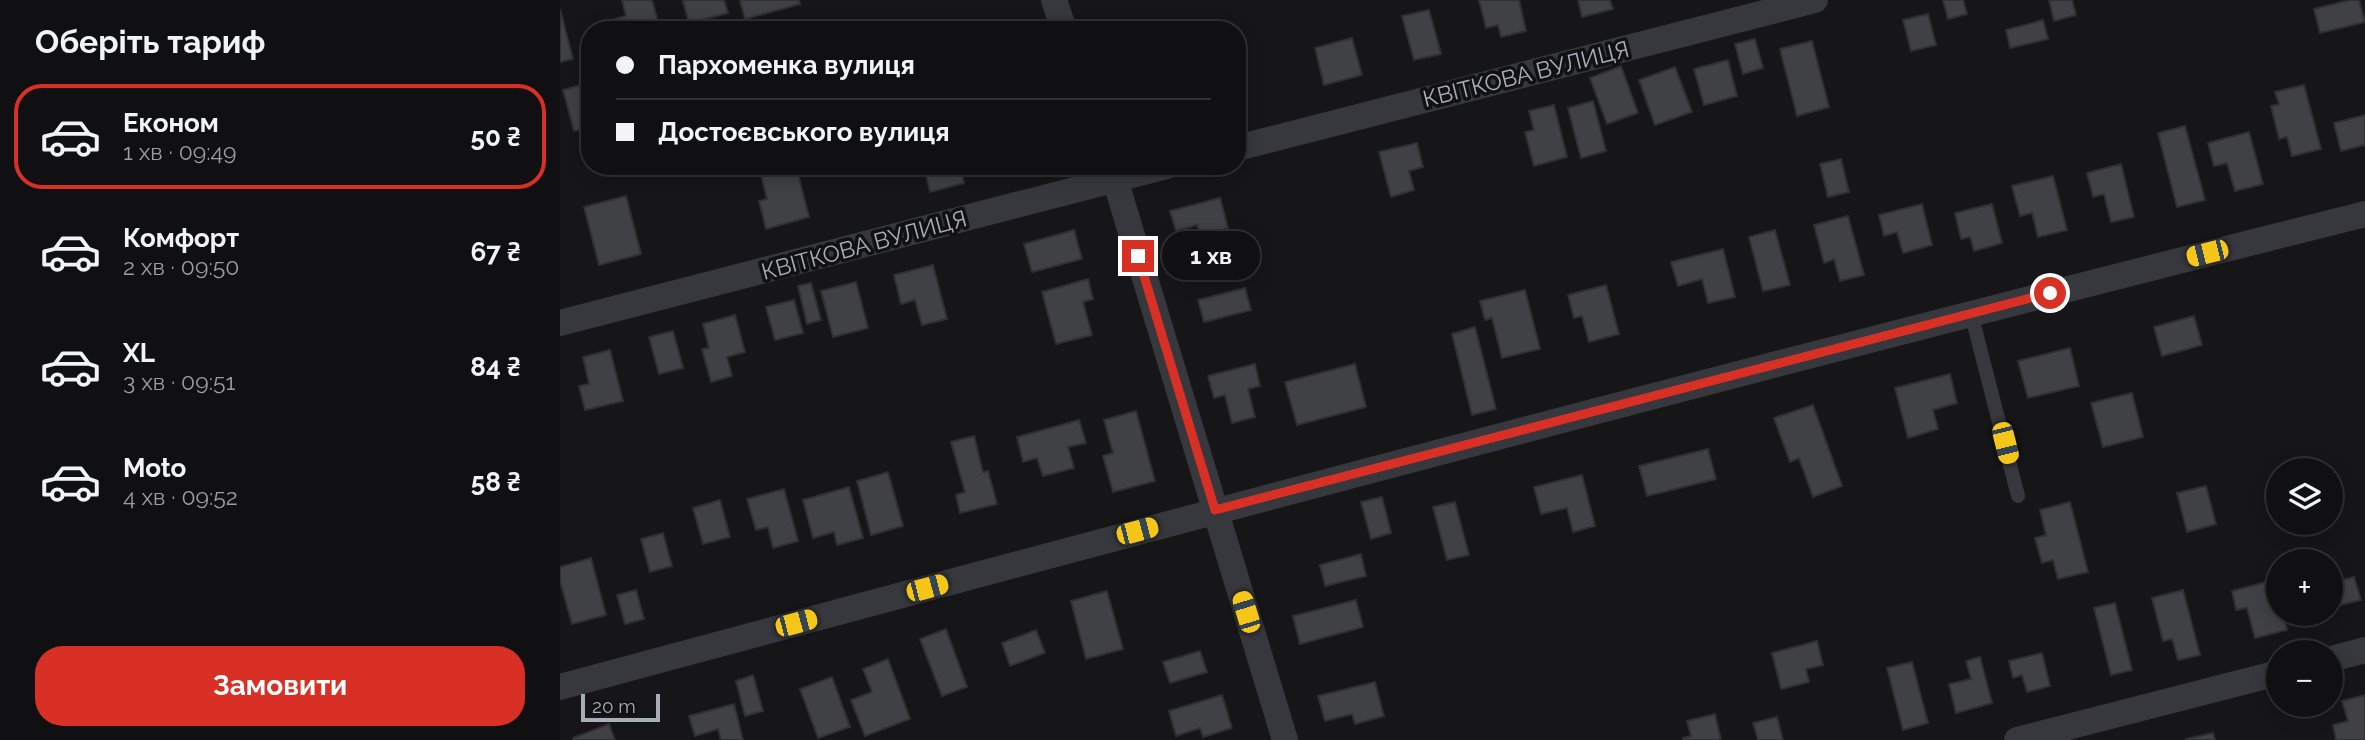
<!DOCTYPE html>
<html lang="uk">
<meta charset="utf-8">
<style>
body{margin:0;font-family:Raleway,sans-serif;background:#19191b;color:#f1f3f6;height:100vh;display:flex;flex-direction:column;font-size:26px;white-space:nowrap}
*{box-sizing:border-box;margin:0}
p{font-size:23px;color:#9c9d9f}
.icon{flex:none;width:38px;height:38px;fill:none;stroke:currentColor;stroke-width:2;stroke-linecap:round;stroke-linejoin:round}
.map{position:relative;flex:1;overflow:hidden}
.drawer{display:flex;flex-direction:column;background:#101012;width:560px}
.drawer>*{flex:none}
.banner{position:absolute;left:21px;top:21px;width:665px;height:154px;border-radius:28px;box-shadow:0 4px 18px #0003,0 0 0 2px #303032;display:grid;align-content:center;height:154px;padding:0 35px;background:#101012}
.buttons{position:absolute;left:1706px;top:458px;display:grid;gap:14px}
.buttons a{display:grid;place-items:center;width:77px;height:77px;border-radius:50%;background:#101012;box-shadow:0 4px 18px #0003,0 0 0 2px #303032;font-size:35px}
.scale{position:absolute;left:21px;bottom:18px;width:79px;box-sizing:border-box;padding-left:7px;border:4px solid #a8adb8;border-top:0;font-size:19px;line-height:24px;white-space:nowrap;color:#a8adb8;-webkit-text-stroke:5px #111113;paint-order:stroke}
.end{position:absolute;width:32px;height:32px;margin:-16px;border:9px solid #d93025;background:#fff;box-shadow:0 0 0 4px #fff}
.from{border-radius:50%}
.bubble{position:absolute;height:49px;border-radius:24px;background:#101012;box-shadow:0 4px 18px #0003,0 0 0 2px #303032;font-size:23px;font-weight:700;line-height:49px;text-align:center}
.car{position:absolute;width:21px;height:42px;margin:-21px -10px;border-radius:9px;box-shadow:0 0 5px 2px #0007;background:linear-gradient(#f5c518 24%,#345 0 40%,#f5c518 0 76%,#345 0 86%,#f5c518 0)}
.banner b{display:flex;align-items:center;gap:24px;height:66px;font-size:26px}
.banner b+b{border-top:2px solid #303032}
.banner i{width:18px;height:18px;background:#f1f3f6}
ul{padding:0;list-style:none}
li{display:flex;align-items:center;gap:21px;height:105px;margin:0 14px 10px;padding:0 21px;border:4px solid transparent;border-radius:28px}
li div{flex:1}
li b{display:block;font-size:26px}
li em{font-style:normal;font-weight:700}
li.on{border-color:#d93025}
li>.icon{width:63px;height:63px;stroke-width:1.5}
h2{padding:0 35px;font-size:32px;line-height:84px}
.primary-button{display:flex;gap:14px;margin-top:auto;padding:14px 35px}
.primary-button a{flex:1;height:80px;border-radius:28px;background:#d93025;color:#fff;font-size:28px;font-weight:700;line-height:80px;text-align:center}
main{display:flex;flex:1;min-height:0}
.map>svg:first-child{display:block}
</style>
<main>
<section class="drawer">
<h2>Оберіть тариф</h2>
<ul>
<li class="on"><svg class="icon" aria-label="car" viewBox="0 0 24 24"><path d="M5 17H2v-5l4-1 3-4h7l3 4 3 1v5h-3M9 17h6M6 11h13"/><circle cx="7" cy="17" r="2"/><circle cx="17" cy="17" r="2"/></svg><div><b>Економ</b><p>1 хв · 09:49</p></div><em>50 ₴</em></li>
<li><svg class="icon" aria-label="car" viewBox="0 0 24 24"><path d="M5 17H2v-5l4-1 3-4h7l3 4 3 1v5h-3M9 17h6M6 11h13"/><circle cx="7" cy="17" r="2"/><circle cx="17" cy="17" r="2"/></svg><div><b>Комфорт</b><p>2 хв · 09:50</p></div><em>67 ₴</em></li>
<li><svg class="icon" aria-label="car" viewBox="0 0 24 24"><path d="M5 17H2v-5l4-1 3-4h7l3 4 3 1v5h-3M9 17h6M6 11h13"/><circle cx="7" cy="17" r="2"/><circle cx="17" cy="17" r="2"/></svg><div><b>XL</b><p>3 хв · 09:51</p></div><em>84 ₴</em></li>
<li><svg class="icon" aria-label="car" viewBox="0 0 24 24"><path d="M5 17H2v-5l4-1 3-4h7l3 4 3 1v5h-3M9 17h6M6 11h13"/><circle cx="7" cy="17" r="2"/><circle cx="17" cy="17" r="2"/></svg><div><b>Moto</b><p>4 хв · 09:52</p></div><em>58 ₴</em></li>
</ul>
<div class="primary-button"><a>Замовити</a></div>
</section>
<div class="map">
<svg width="1805" height="740" viewBox="0 0 1805 740">
<rect width="100%" height="100%" fill="#161618"/>
<path fill="#404145" stroke="#303034" stroke-width="2" d="M62,0H92L99,26L84,30H58L55,19L66,16Z
M127,0H164L168,13L129,23L123,1Z
M180,0H239L240,4L185,19Z
M919,0H959L966,31L941,37L938,25L926,28Z
M1018,0H1050L1053,9L1022,17Z
M1383,0H1403L1407,14L1388,19Z
M1489,0H1512L1516,15L1494,21Z
M1790,0H1799L1805,22L1760,33L1754,9Z
M0,9L13,59L0,62Z
M869,10L881,54L854,60L842,16Z
M1368,14L1376,45L1351,51L1343,20Z
M1483,20L1488,39L1450,48L1446,30Z
M792,38L802,75L764,85L755,48Z
M1195,39L1203,68L1183,74L1175,44Z
M1252,41L1269,107L1237,116L1220,49Z
M1168,60L1177,96L1144,105L1134,69Z
M1061,66L1078,113L1047,124L1030,78Z
M1115,67L1132,112L1095,125L1079,80Z
M28,83L30,127L14,131L3,90Z
M1744,85L1761,149L1732,156L1727,137L1719,139L1711,106L1719,104L1715,92Z
M1033,101L1046,151L1021,158L1008,108Z
M994,105L1007,157L974,166L965,132L974,130L969,111Z
M1805,115V147L1804,145L1781,151L1774,123Z
M1625,126L1645,200L1617,207L1598,133Z
M1689,132L1703,184L1675,191L1667,163L1654,166L1648,143Z
M857,143L863,167L849,171L854,190L831,197L819,152Z
M1281,159L1289,192L1268,197L1260,164Z
M1561,164L1574,217L1551,222L1544,194L1533,197L1527,173Z
M236,166L249,217L206,229L199,201L207,199L199,167Z
M364,166H400L404,183L370,192Z
M1493,176L1507,230L1478,237L1472,213L1460,216L1452,186Z
M66,196L81,254L39,265L24,207Z
M660,198L668,228L640,236L637,225L616,231L610,211Z
M1362,204L1372,245L1343,253L1337,232L1324,236L1319,215Z
M1432,204L1442,243L1414,251L1410,237L1401,239L1395,213Z
M1288,216L1304,275L1280,281L1274,259L1264,263L1254,225Z
M514,230L522,259L472,272L464,244Z
M1215,230L1230,285L1203,291L1189,237Z
M1163,249L1175,297L1148,303L1142,279L1118,286L1111,262Z
M373,265L387,319L362,325L355,300L341,304L334,275Z
M528,279L533,299L523,302L532,335L496,344L482,292Z
M296,282L308,328L273,337L261,291Z
M251,283L261,320L247,324L238,286Z
M1046,285L1059,334L1029,342L1022,316L1014,318L1008,295Z
M685,288L691,310L644,322L638,300Z
M965,290L980,349L942,358L932,318L925,320L920,301Z
M234,300L243,333L215,340L206,307Z
M175,315L185,352L167,357L172,376L151,382L142,349L149,348L143,324Z
M1634,316L1642,345L1602,356L1594,327Z
M915,327L936,409L912,415L892,334Z
M113,331L123,368L99,374L89,337Z
M1510,348L1519,386L1468,398L1458,361Z
M50,350L63,401L25,410L19,386L29,384L23,357Z
M695,364L700,386L688,389L695,417L672,423L665,395L654,398L648,376Z
M795,364L806,407L737,425L725,382Z
M1390,374L1397,403L1373,410L1378,429L1348,438L1335,388Z
M1572,393L1583,437L1543,447L1531,403Z
M1253,405L1282,486L1253,497L1239,458L1230,462L1214,418Z
M576,411L595,481L553,492L543,456L553,453L544,420Z
M519,420L526,443L508,447L514,468L483,476L477,458L463,462L457,437Z
M414,436L423,472L428,471L437,504L400,513L396,495L405,492L391,442Z
M1148,449L1156,479L1087,496L1079,466Z
M328,472L343,526L311,535L297,481Z
M1022,475L1035,526L1013,532L1007,508L981,514L974,487Z
M1646,486L1656,524L1627,532L1617,493Z
M289,487L303,538L277,545L274,532L253,538L243,500Z
M224,489L238,541L213,548L208,527L196,530L187,499Z
M822,497L831,533L811,539L801,502Z
M160,500L170,537L143,544L133,508Z
M895,502L909,555L887,560L873,507Z
M1510,502L1528,572L1498,579L1493,560L1482,563L1475,538L1486,535L1480,510Z
M103,533L112,566L90,572L81,539Z
M801,554L806,576L765,586L760,565Z
M31,558L46,615L12,624L0,581V567Z
M1794,577L1801,600L1771,607V583Z
M1714,580L1718,598V614H1723L1727,630L1695,638L1687,608L1676,610L1672,591Z
M76,590L84,619L65,624L57,595Z
M1623,590L1640,655L1618,660L1612,639L1603,641L1592,598Z
M547,591L563,649L526,659L511,601Z
M796,600L803,627L740,644L733,616Z
M1555,603L1572,670L1551,675L1534,608Z
M386,629L407,687L382,696L360,639Z
M476,630L485,653L450,666L442,643Z
M1257,641L1263,665L1246,669L1249,682L1221,689L1212,653Z
M640,651L647,672L610,683L603,662Z
M1482,653L1490,686L1467,692L1462,675L1453,678L1449,661Z
M1420,657L1432,703L1396,713L1389,684L1411,679L1406,661Z
M328,659L350,719L305,736L291,700L312,692L303,669Z
M1352,662L1368,723L1343,730L1327,668Z
M193,675L203,711L185,716L176,681Z
M272,677L290,727L258,738L240,689Z
M815,682L824,716L795,724L792,714L765,721L758,696Z
M662,695L672,728L643,737L640,728L616,736L609,711Z
M1805,695V740H1776L1773,725L1788,721L1782,701Z
M174,704L183,740H161L158,729L135,736L129,716Z
M1155,714L1161,740H1124L1123,738L1131,736L1127,721Z
M1217,717L1223,740H1198L1193,723Z
M49,724L55,740H14L13,738Z
M1653,733L1655,740H1626V739Z"/>
<g fill="none" stroke-linecap="round" stroke-linejoin="round">
<path stroke="#37383d" stroke-width="14" d="M1411,313L1458,496"/>
<path stroke="#37383d" stroke-width="26" d="M494,0L504,30
M677,148L1255,0
M551,166L725,740
M0,323L607,166
M1771,659L1805,650
M0,687C601,525 1202,365 1805,214
M1457,740L1718,673"/>
</g>
<g fill="none" stroke-linecap="round" stroke-linejoin="round">
<path stroke="#d93025" stroke-width="9" d="M578,256L655,510L1490,293"/>
</g>
<g text-anchor="middle" stroke-width="7" stroke-linejoin="round" paint-order="stroke">
<g font-size="23" fill="#a8adb8" stroke="#111113">
<text transform="translate(966 74) rotate(-14)" y="8">КВІТКОВА ВУЛИЦЯ</text>
<text transform="translate(304 245) rotate(-15)" y="8">КВІТКОВА ВУЛИЦЯ</text>
</g>
</g>
</svg>
<div class="buttons">
<a><svg class="icon" aria-label="layers" viewBox="0 0 24 24"><path d="M12 4l9 5-9 5-9-5zM3 14l9 5 9-5"/></svg></a>
<a>+</a>
<a>−</a>
</div>
<div class="scale">20 m</div>
<i class="end from" style="left:1490px;top:293px"></i>
<i class="end" style="left:578px;top:256px"></i>
<div class="bubble" style="left:602px;top:231px;width:98px">1 хв</div>
<i class="car" style="left:1647px;top:253px;rotate:256deg"></i>
<i class="car" style="left:1445px;top:443px;rotate:166deg"></i>
<i class="car" style="left:577px;top:531px;rotate:75deg"></i>
<i class="car" style="left:367px;top:588px;rotate:75deg"></i>
<i class="car" style="left:686px;top:612px;rotate:343deg"></i>
<i class="car" style="left:236px;top:623px;rotate:75deg"></i>
<div class="banner">
<b><i class="from"></i>Пархоменка вулиця</b>
<b><i></i>Достоєвського вулиця</b>
</div>
</div>
</main>
